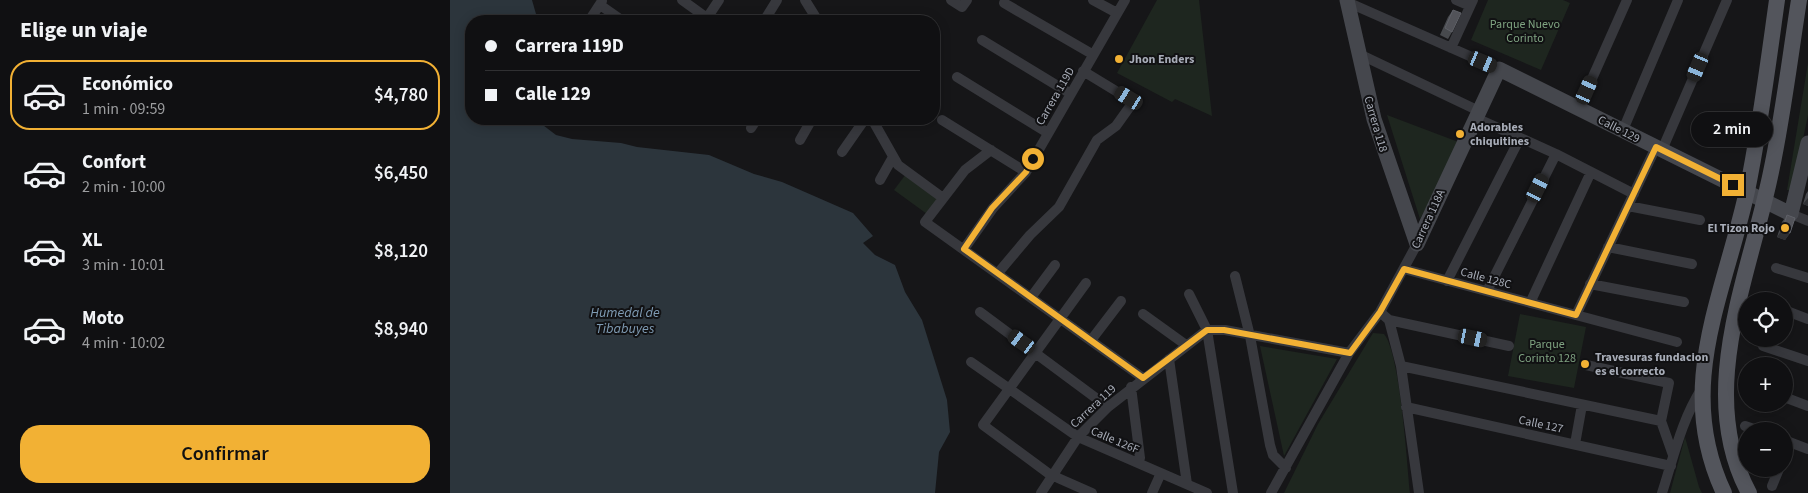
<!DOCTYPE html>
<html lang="es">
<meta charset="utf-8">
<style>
body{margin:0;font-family:"Source Sans 3",sans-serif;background:#19191b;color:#f1f3f6;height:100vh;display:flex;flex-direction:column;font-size:19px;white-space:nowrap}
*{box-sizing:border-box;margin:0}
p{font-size:16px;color:#9c9d9f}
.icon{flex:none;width:28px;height:28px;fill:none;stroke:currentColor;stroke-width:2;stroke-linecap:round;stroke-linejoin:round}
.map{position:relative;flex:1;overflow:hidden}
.panel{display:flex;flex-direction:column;background:#101012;width:450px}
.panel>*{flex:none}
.top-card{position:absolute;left:15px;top:15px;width:475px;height:110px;border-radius:20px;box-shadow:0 2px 12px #0003,0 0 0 1px #303032;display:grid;align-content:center;height:110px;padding:0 20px;background:#101012}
.fabs{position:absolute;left:1288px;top:292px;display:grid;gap:10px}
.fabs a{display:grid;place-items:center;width:55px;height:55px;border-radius:50%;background:#101012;box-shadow:0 2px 12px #0003,0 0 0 1px #303032;font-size:25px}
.end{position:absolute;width:22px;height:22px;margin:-11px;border:6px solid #f2b134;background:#111;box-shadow:0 0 0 2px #111}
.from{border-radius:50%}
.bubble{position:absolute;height:35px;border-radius:18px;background:#101012;box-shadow:0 2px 12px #0003,0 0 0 1px #303032;font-size:16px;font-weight:600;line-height:35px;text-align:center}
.car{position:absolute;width:15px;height:30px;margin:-15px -8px;border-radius:6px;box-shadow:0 0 4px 1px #0007;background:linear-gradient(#222 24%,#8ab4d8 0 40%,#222 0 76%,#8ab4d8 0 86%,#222 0)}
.top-card b{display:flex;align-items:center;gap:18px;height:48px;font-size:19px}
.top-card b+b{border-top:1px solid #303032}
.top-card i{width:12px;height:12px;background:#f1f3f6}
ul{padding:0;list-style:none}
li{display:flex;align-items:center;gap:15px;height:70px;margin:0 10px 8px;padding:0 10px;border:2px solid transparent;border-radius:20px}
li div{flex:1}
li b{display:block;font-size:19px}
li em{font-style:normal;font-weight:600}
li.active{border-color:#f2b134}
li>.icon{width:45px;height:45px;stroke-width:1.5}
h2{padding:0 20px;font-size:22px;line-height:60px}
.button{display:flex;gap:10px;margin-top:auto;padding:10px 20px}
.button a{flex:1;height:58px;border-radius:20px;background:#f2b134;color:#111;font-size:20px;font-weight:600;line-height:58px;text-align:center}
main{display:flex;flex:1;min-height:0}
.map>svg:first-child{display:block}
</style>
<main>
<section class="panel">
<h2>Elige un viaje</h2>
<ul>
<li class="active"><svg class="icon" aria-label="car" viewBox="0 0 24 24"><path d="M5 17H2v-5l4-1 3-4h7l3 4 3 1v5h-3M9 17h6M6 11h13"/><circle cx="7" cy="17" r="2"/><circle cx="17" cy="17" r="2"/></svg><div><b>Económico</b><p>1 min · 09:59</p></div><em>$4,780</em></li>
<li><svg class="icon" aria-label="car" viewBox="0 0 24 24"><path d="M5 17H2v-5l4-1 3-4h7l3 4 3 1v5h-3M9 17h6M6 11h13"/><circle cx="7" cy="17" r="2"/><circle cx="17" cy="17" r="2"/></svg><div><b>Confort</b><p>2 min · 10:00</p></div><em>$6,450</em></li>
<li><svg class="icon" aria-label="car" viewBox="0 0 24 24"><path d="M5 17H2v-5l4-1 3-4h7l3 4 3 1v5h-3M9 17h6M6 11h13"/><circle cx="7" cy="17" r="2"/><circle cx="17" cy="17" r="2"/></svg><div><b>XL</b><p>3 min · 10:01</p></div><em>$8,120</em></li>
<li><svg class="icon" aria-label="car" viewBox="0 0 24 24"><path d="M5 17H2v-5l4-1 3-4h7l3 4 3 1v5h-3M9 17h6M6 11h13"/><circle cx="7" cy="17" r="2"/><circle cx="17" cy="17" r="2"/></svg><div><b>Moto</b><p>4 min · 10:02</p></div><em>$8,940</em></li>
</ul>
<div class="button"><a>Confirmar</a></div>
</section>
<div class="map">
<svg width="1358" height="493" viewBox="0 0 1358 493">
<rect width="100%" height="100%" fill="#161618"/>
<path fill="#1e261f" d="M707,0H749L762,116L725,99L722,102L667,73Z
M1038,0H1113L1120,3L1091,70L1021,40Z
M1358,63V115L1342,191L1337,190Z
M937,115L1011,143L970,219Z
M456,174L488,198L477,214L444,190Z
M1070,314L1136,327L1124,388L1058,376Z
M923,333L934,334C950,353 957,462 960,493H834L868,424Z
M810,346L887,359L834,456Z
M1235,437L1249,487L1252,493H1220Z"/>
<path fill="#2c353c" d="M0,0H82L86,14V21H21V119H85L106,135L122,139L171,143L187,147L259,155L304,174L332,182L403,213L423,236L413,243L425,255L445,265L455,292L472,320L497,400L500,432L489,452L485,493H0Z"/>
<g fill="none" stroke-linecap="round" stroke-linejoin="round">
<path stroke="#37383d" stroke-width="10" d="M232,0L257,18
M355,0L368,21
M501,0L512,7L517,0
M643,0L667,13
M1006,0L1020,6
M897,2L1049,69
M554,3L642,54
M150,5L173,21
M139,21L152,1
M255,21L269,0
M314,21L327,0
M532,40L621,94
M1001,48L1023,0
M907,53L1029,111
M507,77L598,133
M1129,108L1177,0
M1026,118L1106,154L1184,194
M422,119L448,165L493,198
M492,120L576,172
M301,128L307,119
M1173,130L1228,0
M350,140L362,119
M541,150L515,170L475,222L693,378
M1212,150L1277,0
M392,152L415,119
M430,180L443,157
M1178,206L1250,220
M1341,214L1358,221
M1158,247L1242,264
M514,249L543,208L576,172L675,0
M1326,268L1358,278
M954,269L1227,342
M548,273L580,235L609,207L647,140L666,126L681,105L679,99L633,71
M785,276L800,336L820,445L823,455L836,468
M997,281L1070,138
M1140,284L1234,302
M1037,291L1106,154
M739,294L757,330L783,493
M582,296L605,265
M1080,303L1141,172
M1334,310L1358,319
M530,312L658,407
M930,312L939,320L951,366L969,493
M693,314L736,345
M1126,315L1206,147
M939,320L1059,346
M642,339L671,301
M1313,346L1358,361
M719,359L737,484
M521,362L628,437L757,493
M1136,365L1219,383L1211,421L1223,455
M951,366L1211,421
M681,387L690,458
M1334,397L1358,406
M956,407L1221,466
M1295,426L1310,431
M1334,440L1358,449
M1125,444L1132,405
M1334,456L1339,442
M602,476L533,425L636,283
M608,478L642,493
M1322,486L1329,469
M591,493L628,437L658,407L757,330H775L899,353
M702,493L711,473
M821,493L899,353L930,312L967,244
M1212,493C1224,456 1231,421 1252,388"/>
<path stroke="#45474d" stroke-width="15" d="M897,0L924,119L967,244
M967,244L1049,69L1341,214L1358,143"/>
<path stroke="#53555c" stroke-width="16" d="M1274,493C1224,387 1274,296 1297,191C1310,128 1318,64 1327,0
M1299,493C1245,392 1300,275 1321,172C1333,116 1340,57 1349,0"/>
</g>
<path fill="#47494d" d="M1003,10L1002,32L998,39L990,35L998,17Z
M1358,191V206L1353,204L1356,194Z
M1337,215L1340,233L1335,240L1327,237L1332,222Z"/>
<path fill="#2f3033" d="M1358,198V206L1353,204Z
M1332,230L1340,233L1335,240L1327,237Z"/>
<path fill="#525359" stroke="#5f6168" d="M1003,10L1011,13L1002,32L995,28Z
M1337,215L1345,218L1340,233L1332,230Z"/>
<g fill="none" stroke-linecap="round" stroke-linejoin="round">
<path stroke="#f2b134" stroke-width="6" d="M583,159L576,172L542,208L514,249L693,378L757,330H774L900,353L930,312L954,269L1126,315L1206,147L1283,185"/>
</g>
<g fill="#f2b134" stroke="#111113" stroke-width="2">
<circle cx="669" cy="59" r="5"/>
<circle cx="1010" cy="134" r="5"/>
<circle cx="1335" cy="228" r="5"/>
<circle cx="1135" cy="364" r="5"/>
</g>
<g text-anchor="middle" stroke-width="4" stroke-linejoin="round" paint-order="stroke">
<g font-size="12" fill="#7fa381" stroke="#111113">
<text x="1075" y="28">Parque Nuevo<tspan x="1075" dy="14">Corinto</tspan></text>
<text x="1097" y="348">Parque<tspan x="1097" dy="14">Corinto 128</tspan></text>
</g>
<g font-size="12" font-weight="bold" fill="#a8adb8" stroke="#111113" text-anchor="start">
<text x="679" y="63">Jhon Enders</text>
<text x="1020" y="131">Adorables<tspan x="1020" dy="14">chiquitines</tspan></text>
<text x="1325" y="232" text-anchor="end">El Tizon Rojo</text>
<text x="1145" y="361">Travesuras fundacion<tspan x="1145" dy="14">es el correcto</tspan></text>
</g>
<g font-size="12" fill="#a8adb8" stroke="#111113">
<text transform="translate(605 96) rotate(-60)" y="4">Carrera 119D</text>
<text transform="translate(926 124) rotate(74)" y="4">Carrera 118</text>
<text transform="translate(1169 129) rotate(27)" y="4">Calle 129</text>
<text transform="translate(978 219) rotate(-65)" y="4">Carrera 118A</text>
<text transform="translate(1036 278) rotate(15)" y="4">Calle 128C</text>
<text transform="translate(643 406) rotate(-43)" y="4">Carrera 119</text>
<text transform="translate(1091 424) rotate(12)" y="4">Calle 127</text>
<text transform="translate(665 440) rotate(23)" y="4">Calle 126F</text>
</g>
<g font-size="14" font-style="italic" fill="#7f9bb3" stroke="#111113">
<text x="175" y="317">Humedal de<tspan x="175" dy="16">Tibabuyes</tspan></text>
</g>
</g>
</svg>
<div class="fabs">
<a><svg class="icon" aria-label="locate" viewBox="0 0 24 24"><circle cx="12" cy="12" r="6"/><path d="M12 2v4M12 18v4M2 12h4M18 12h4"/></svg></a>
<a>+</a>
<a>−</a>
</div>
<i class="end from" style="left:583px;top:159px"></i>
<i class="end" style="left:1283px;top:185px"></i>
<div class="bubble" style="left:1241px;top:112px;width:82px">2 min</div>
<i class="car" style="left:1033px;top:62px;rotate:113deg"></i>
<i class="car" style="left:1248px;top:67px;rotate:203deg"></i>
<i class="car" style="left:1137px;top:90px;rotate:24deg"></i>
<i class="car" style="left:679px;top:98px;rotate:301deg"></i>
<i class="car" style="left:1088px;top:188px;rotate:26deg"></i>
<i class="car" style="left:1023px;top:338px;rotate:102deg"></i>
<i class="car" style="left:572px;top:342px;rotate:306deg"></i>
<div class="top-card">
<b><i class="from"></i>Carrera 119D</b>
<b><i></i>Calle 129</b>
</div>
</div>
</main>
